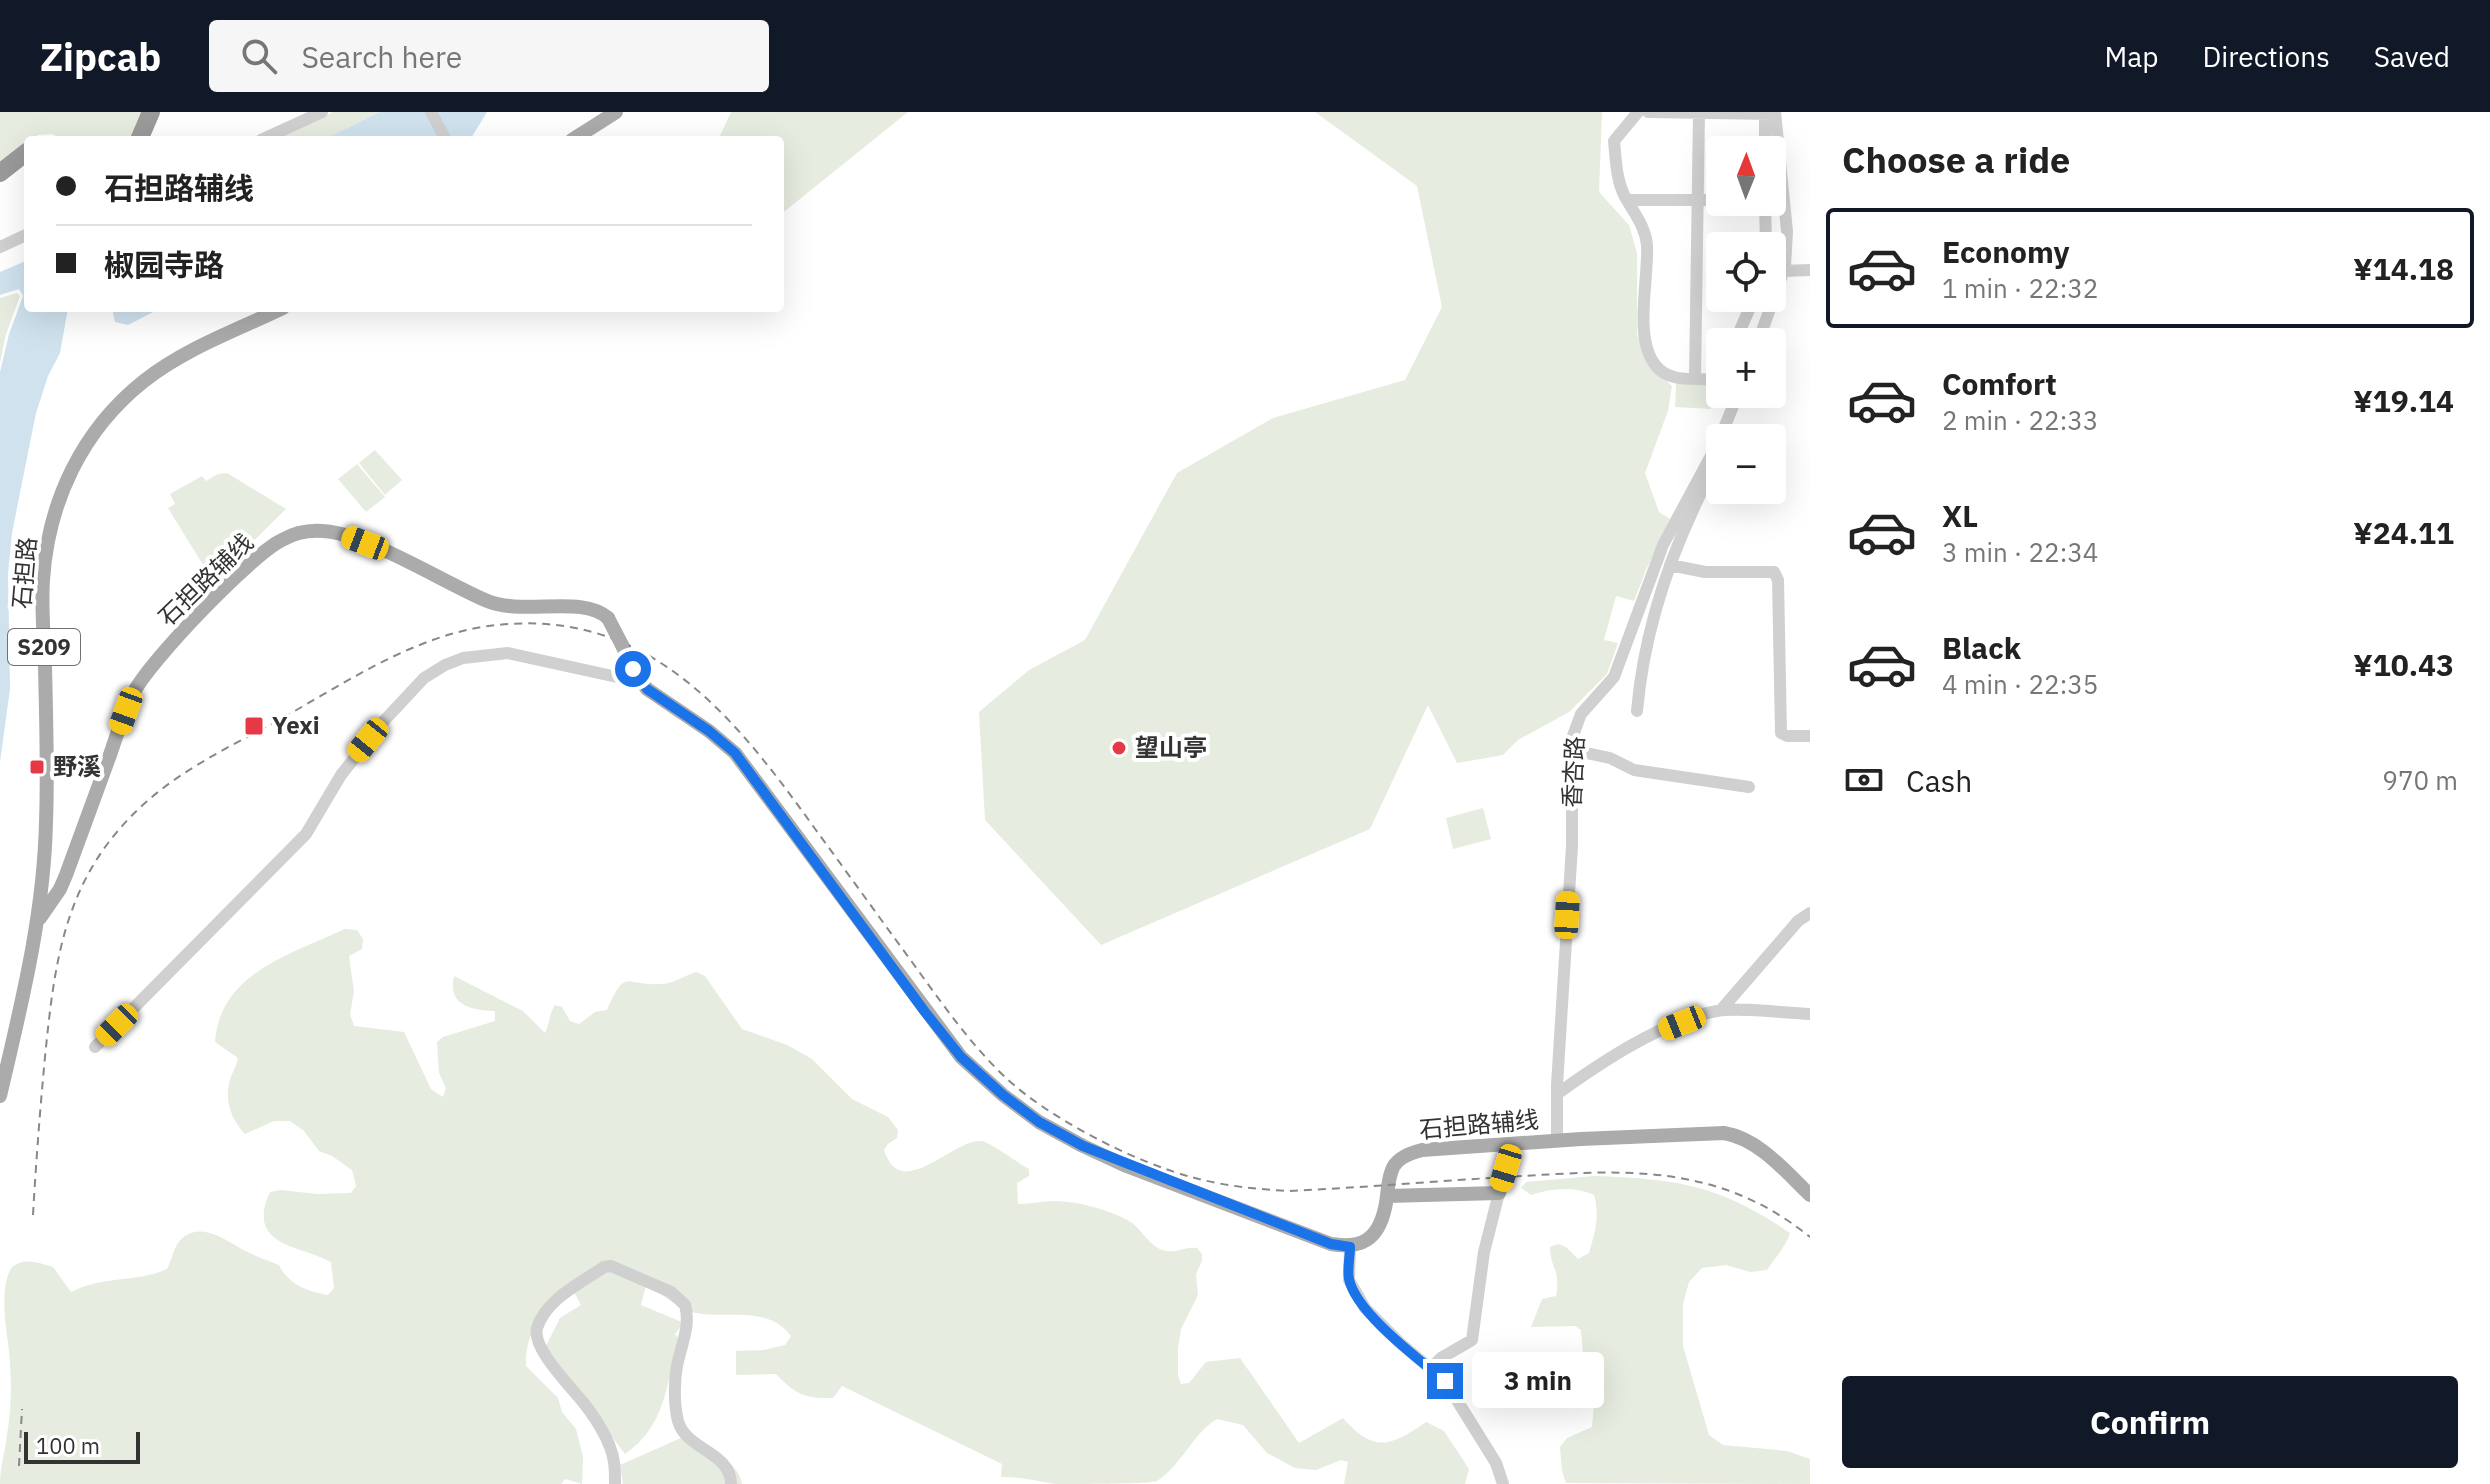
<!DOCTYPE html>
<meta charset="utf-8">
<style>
body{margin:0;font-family:"IBM Plex Sans","Noto Sans SC",sans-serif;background:#f6f6f6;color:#222;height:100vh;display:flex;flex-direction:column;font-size:30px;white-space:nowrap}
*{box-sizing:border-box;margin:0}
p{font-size:26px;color:#767676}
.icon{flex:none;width:44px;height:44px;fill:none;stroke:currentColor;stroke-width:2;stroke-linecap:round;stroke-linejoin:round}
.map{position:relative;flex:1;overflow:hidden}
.drawer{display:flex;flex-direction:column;background:#fff;width:680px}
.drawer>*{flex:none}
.top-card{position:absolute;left:24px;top:24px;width:760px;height:176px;border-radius:8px;box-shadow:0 8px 32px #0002;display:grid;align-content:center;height:176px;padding:0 32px;background:#fff}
.needle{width:52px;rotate:1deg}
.buttons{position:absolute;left:1706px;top:24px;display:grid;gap:16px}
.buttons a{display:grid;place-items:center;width:80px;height:80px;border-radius:8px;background:#fff;box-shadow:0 8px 32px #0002;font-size:40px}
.scale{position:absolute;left:24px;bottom:20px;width:116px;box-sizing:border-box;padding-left:8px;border:4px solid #333;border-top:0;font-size:22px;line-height:28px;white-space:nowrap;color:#333;-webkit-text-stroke:6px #fff;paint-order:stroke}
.end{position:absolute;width:36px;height:36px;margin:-18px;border:10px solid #1a73e8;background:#fff;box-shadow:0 0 0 4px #fff}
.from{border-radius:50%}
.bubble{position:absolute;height:56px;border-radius:8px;background:#fff;box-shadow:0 8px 32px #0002;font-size:26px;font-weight:700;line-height:56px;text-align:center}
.car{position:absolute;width:24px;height:48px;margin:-24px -12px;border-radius:10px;box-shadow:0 0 6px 2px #0007;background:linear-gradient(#f5c518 24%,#345 0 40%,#f5c518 0 76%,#345 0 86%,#f5c518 0)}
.top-card b{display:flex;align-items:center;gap:28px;height:76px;font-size:30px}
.top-card b+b{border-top:2px solid #e0e0e0}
.top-card i{width:20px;height:20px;background:#222}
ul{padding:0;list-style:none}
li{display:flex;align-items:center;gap:24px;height:120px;margin:0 16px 12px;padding:0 16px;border:4px solid transparent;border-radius:8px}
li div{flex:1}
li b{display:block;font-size:30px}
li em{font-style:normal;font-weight:700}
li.selected{border-color:#111827}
li>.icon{width:72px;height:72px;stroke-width:1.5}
h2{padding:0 32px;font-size:36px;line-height:96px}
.pay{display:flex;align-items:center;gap:20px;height:88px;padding:0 32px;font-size:30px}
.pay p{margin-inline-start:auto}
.button{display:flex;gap:16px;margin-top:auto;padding:16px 32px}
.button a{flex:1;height:92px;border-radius:8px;background:#111827;color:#fff;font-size:32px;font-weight:700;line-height:92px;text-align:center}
header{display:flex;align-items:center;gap:48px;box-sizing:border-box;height:112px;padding:0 40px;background:#111827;color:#fff}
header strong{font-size:38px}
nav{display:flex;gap:44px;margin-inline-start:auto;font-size:28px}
.search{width:560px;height:72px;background:#f6f6f6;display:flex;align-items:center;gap:20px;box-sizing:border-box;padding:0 28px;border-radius:8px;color:#767676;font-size:30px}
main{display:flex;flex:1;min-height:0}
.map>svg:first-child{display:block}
</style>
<header>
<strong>Zipcab</strong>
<div class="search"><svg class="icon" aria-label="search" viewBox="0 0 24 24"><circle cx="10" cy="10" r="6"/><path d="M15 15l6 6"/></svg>Search here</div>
<nav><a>Map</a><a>Directions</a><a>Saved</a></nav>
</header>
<main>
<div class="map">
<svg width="1810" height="1372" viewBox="0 0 1810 1372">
<rect width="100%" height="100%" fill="#fff"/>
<path fill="#e6ecdf" d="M0,0H146L132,28H64L52,22L38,23L25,30L0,52Z
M333,0H380L322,28H273Z
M731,0H908L780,103V28H718Z
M1315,0H1602L1599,80L1629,113L1637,141V222L1650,254L1672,274L1668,299L1645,361L1659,400L1670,407L1646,458L1634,489L1616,484L1604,528L1618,531L1607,562L1569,600L1518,628L1503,643L1457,651L1428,593L1370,717L1101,833L985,708L979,600L1029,558L1085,528L1177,361L1273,306L1405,268L1442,195L1417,74Z
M17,181L20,184L6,222L0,251V186Z
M1676,270L1713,272L1711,297L1675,295Z
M375,338L402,368L385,383L359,351Z
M357,352L385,385L366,400L338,367Z
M227,361L286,397L213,469L168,396L175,392L170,382L202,364L206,369L218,362Z
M1483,696L1491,727L1453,737L1446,706Z
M345,817L357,818L363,827L362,837L349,844L354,880L350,902L354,914L404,920L431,977L443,985L446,976L439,961L437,930L443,925L495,909V899C472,898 447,894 454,864L523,899L545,921C550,911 549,902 555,893L562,895L570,909L579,912L595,900L607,898C626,854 626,875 660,872C673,872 684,864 696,860L705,864L742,917L787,933L812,947L852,987L888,1005L898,1018L897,1026L888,1032L884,1038C901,1091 950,1029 980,1029C990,1029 1017,1051 1029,1057V1064L1017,1071L1018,1092C1031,1092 1043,1089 1056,1089C1079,1090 1108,1097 1129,1109C1144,1118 1148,1135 1166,1139C1177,1141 1186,1134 1197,1136L1202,1142V1149L1196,1162L1198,1183L1181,1217L1178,1236V1263L1181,1272L1189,1271L1206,1250L1240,1246L1299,1331L1343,1306C1373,1341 1391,1335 1426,1310L1444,1319L1469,1357L1465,1372H1344L1348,1350L1341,1348L1316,1358L1295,1356L1267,1341L1243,1313L1217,1307C1193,1321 1182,1353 1157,1369C1150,1372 1070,1372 1057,1372C1037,1369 1023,1365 1001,1365L1002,1352L842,1274L833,1286C805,1287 795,1282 776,1262L736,1263V1239L764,1238L785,1233L791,1224C767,1193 729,1207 696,1201C683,1199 659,1180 646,1173L641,1193L684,1211L675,1222L681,1230C663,1274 668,1312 625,1342L545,1236L560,1206L581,1193L575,1182L566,1174C544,1202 525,1217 526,1254L558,1286L562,1300L576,1317L583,1345L582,1372L565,1367L561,1372H0C0,1355 5,1340 7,1323C12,1294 12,1261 8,1231C5,1209 0,1173 12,1155C24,1145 39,1151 53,1155L71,1180C105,1163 136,1171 167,1157C173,1146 174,1131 185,1124C207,1110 231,1133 250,1141C259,1146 269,1149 279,1153C288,1172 308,1180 328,1183L334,1176L331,1150C301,1133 245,1135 270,1080L281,1078L317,1082L351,1081L356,1074L352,1058L332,1044L319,1039L304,1019L290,1009H274L245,1022C232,1009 225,990 229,972C231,962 236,956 238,946L215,930C220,861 291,842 345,817Z
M1594,1064C1678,1067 1720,1073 1790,1121C1786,1135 1775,1145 1767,1158L1750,1160L1726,1153L1702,1156L1689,1170L1683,1192V1234L1709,1323L1723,1333L1787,1339L1810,1347V1372L1566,1371L1562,1359L1560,1335L1567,1326L1592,1315L1595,1281L1584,1253L1581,1218L1575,1214L1531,1215L1542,1187L1556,1184C1561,1157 1550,1156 1550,1135L1558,1132L1566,1135L1578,1147L1589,1141C1595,1121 1600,1104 1594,1083C1574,1074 1552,1076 1531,1083L1521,1076L1526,1070Z
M690,1322C707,1335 739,1350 742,1372H623L620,1353Z"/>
<path fill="#cfe2ee" d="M380,0H487L470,28H322Z
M28,148V196H68L60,241L48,264L36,301L12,421L8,462L10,577L0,650V260L9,222L23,184L19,177L0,183V160Z
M112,196H161L128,213L115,210Z"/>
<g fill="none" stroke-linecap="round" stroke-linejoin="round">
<path stroke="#d0d0d0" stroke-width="12" d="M431,0L446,28
M1638,0L1614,29C1616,48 1616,66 1624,83C1633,100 1645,113 1647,133C1649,166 1633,227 1656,254C1672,273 1698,264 1720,269
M1648,0L1775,2
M261,28L322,0
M1765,38V2
M1627,88H1720
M1765,90L1766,134
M0,135L28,122
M1783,159L1810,158
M1735,230L1754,186
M1758,230L1785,155L1787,119L1775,0
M1695,267L1699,1
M1720,326L1738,282
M1670,453L1705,460H1774L1778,468L1781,621L1787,624H1810
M1637,599C1644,519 1670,442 1706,371
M1572,638L1610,646L1634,658L1749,675
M1721,898L1798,809L1810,801
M95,935L306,722L341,663L382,611L424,566L445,553L463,546L508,541L626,567L638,564
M1557,982C1600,951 1664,908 1717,899C1744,895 1782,901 1810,902
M1557,1028V973L1572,734V626L1581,602L1614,565L1663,433L1720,327
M1350,1135L1349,1168L1365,1196L1400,1231L1445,1269L1496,1351L1503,1372
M1430,1257L1441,1246L1472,1228L1484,1140L1499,1081
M615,1372C615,1359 615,1347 610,1335C605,1322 597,1309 589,1298C577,1280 531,1238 537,1216C546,1187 581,1171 604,1155L611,1154L671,1180L685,1193C691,1214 681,1233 677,1254C674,1270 674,1293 678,1309C686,1338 731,1340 731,1372"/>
<path stroke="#ababab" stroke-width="14" d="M572,28L616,0
M622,533L633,557L647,577L709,619L735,641L961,945L1003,983L1039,1010L1083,1034L1124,1053L1331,1132C1361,1137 1378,1128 1385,1096C1388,1084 1387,1070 1392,1058C1396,1046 1410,1041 1422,1038L1581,1027L1724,1021C1759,1027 1785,1059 1810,1083
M40,806L60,777L66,763C81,723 95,683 110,643C117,622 124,600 134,580C150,549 251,443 282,428C294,421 309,418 323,419C365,421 443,470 485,488C523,505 581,482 608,506
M0,984C21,894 44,803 46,710C48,658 46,605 45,553C44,525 41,496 43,468C48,390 82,318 144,269C184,237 237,218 283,196
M1387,1084L1499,1081L1514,1032"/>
<path stroke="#9a9a9a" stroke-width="18" d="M139,28L151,0
M0,61L28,39"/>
<path stroke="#888" stroke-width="2" stroke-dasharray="8 6" stroke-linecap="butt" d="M33,1103C36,1050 40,998 45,945C55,845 65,763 145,691C184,656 233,633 279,608C343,572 409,527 482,515C642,490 730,598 813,714C846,759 879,805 912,850C941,890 970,932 1006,966C1050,1007 1136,1051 1195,1066C1225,1074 1256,1077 1287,1079C1360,1076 1434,1069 1507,1065C1620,1058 1716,1049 1810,1125
M19,1354L22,1297"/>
<path stroke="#ababab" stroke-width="14" d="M608,506L622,533"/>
</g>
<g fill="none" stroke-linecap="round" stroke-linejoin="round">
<path stroke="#1a73e8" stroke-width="10" d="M633,557L647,577L709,619L735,641L925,900L961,945L1003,983L1039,1010L1083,1034L1331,1132L1350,1135C1350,1145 1347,1158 1349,1167C1356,1201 1419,1247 1445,1269"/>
</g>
<g fill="#e63946" stroke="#fff" stroke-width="3">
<rect x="244" y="604" width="20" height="20" rx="4"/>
<circle cx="1119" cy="636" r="8"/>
<rect x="29" y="647" width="16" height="16" rx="4"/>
</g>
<g text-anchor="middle" stroke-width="8" stroke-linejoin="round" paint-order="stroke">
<rect fill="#fff" stroke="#707070" stroke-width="2" x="8" y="517" width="72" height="36" rx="6"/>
<g font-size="22" font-weight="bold" fill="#333">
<text x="44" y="543">S209</text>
</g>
<g font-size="24" fill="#333" stroke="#fff">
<text transform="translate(25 461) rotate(-85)" y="8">石担路</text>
<text transform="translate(206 468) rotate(-44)" y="8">石担路辅线</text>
<text transform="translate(1574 660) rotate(-87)" y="8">香杏路</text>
<text transform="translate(1479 1013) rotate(-5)" y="8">石担路辅线</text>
</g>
<g font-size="24" font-weight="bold" fill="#333" stroke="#fff" text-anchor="start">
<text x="272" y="622">Yexi</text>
<text x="1135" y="644">望山亭</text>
<text x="53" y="663">野溪</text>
</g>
</g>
</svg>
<div class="buttons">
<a><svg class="needle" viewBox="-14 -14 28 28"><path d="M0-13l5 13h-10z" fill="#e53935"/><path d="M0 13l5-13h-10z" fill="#767676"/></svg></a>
<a><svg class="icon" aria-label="locate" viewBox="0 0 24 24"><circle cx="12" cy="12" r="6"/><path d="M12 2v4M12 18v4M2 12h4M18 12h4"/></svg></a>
<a>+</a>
<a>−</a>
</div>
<div class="scale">100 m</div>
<i class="end from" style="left:633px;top:557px"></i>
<i class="end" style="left:1445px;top:1269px"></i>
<div class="bubble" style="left:1472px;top:1240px;width:132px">3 min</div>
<i class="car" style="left:365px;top:431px;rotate:291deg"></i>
<i class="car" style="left:126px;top:599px;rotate:200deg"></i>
<i class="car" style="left:368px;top:628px;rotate:219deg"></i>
<i class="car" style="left:1567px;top:803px;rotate:3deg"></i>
<i class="car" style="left:1682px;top:911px;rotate:248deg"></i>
<i class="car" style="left:117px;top:913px;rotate:225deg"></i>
<i class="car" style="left:1506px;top:1056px;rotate:197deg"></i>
<div class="top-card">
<b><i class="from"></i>石担路辅线</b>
<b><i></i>椒园寺路</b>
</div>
</div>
<section class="drawer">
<h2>Choose a ride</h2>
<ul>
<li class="selected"><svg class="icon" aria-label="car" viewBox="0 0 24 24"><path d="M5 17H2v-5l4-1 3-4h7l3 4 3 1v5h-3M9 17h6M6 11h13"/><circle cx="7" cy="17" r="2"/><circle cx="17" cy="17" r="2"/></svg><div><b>Economy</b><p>1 min · 22:32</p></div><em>¥14.18</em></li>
<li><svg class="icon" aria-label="car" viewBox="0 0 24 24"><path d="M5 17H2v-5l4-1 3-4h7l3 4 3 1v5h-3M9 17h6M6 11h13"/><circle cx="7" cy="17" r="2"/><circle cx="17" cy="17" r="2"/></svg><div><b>Comfort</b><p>2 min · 22:33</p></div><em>¥19.14</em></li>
<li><svg class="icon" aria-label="car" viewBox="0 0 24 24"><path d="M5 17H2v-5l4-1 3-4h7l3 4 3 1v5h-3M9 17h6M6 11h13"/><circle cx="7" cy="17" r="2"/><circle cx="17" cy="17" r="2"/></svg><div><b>XL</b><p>3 min · 22:34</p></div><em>¥24.11</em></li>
<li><svg class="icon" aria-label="car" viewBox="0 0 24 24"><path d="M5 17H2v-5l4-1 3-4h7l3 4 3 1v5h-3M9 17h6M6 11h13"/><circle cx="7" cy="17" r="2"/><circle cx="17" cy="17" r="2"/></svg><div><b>Black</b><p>4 min · 22:35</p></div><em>¥10.43</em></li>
</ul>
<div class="pay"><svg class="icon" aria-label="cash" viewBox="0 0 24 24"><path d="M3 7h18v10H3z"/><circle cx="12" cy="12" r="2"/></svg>Cash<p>970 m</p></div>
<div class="button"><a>Confirm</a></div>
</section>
</main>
